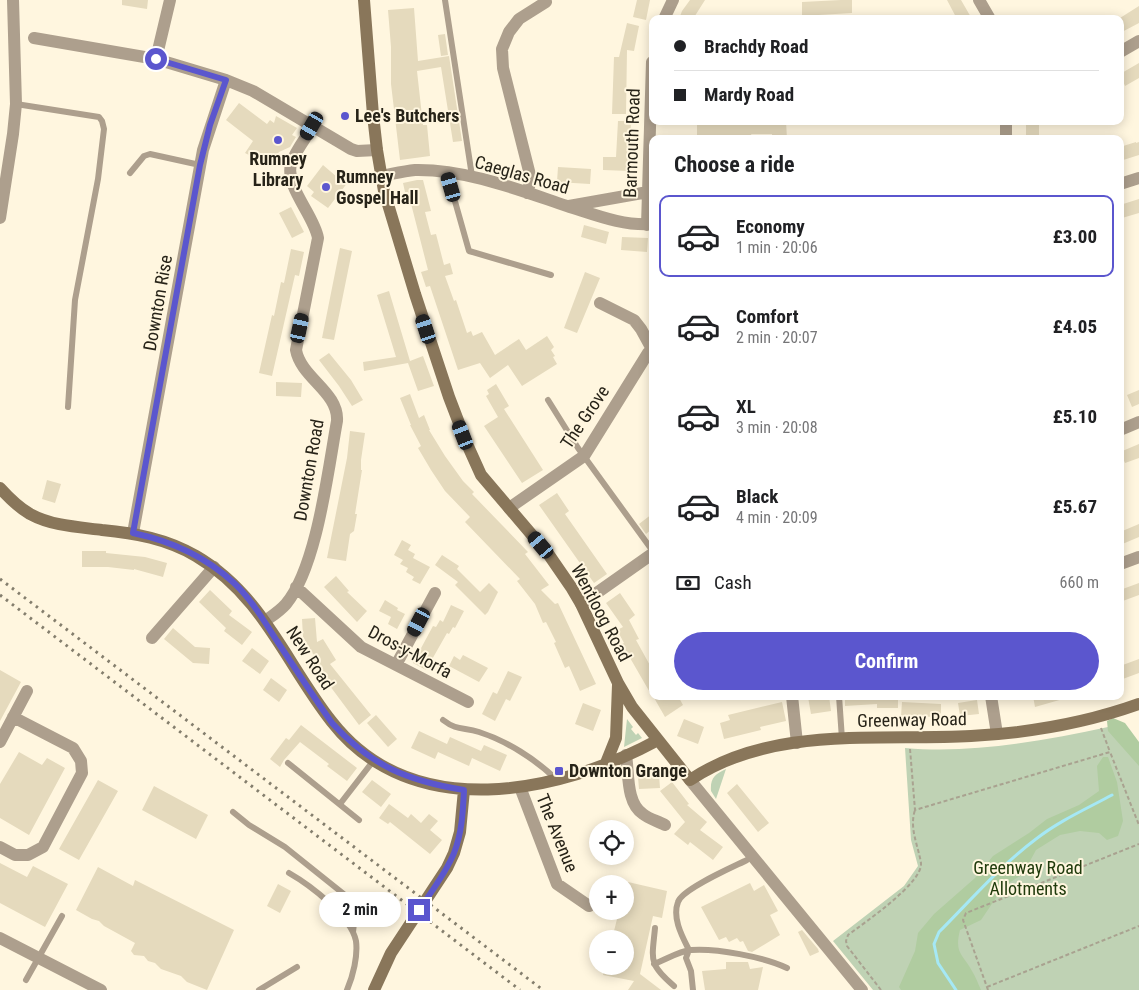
<!DOCTYPE html>
<meta charset="utf-8">
<style>
body{margin:0;font-family:"Roboto Condensed",sans-serif;background:#f2f2f2;color:#202124;height:100vh;display:flex;flex-direction:column;font-size:19px;white-space:nowrap}
*{box-sizing:border-box;margin:0}
p{font-size:16px;color:#757577}
.icon{flex:none;width:28px;height:28px;fill:none;stroke:currentColor;stroke-width:2;stroke-linecap:round;stroke-linejoin:round}
.map{position:relative;flex:1;overflow:hidden}
.sheet{position:absolute;left:649px;top:135px;width:475px;height:565px;display:flex;flex-direction:column;background:#fff;border-radius:10px;box-shadow:0 2px 12px #0003}
.sheet>*{flex:none}
.hud{position:absolute;left:649px;top:15px;width:475px;height:110px;border-radius:10px;box-shadow:0 2px 12px #0003;display:grid;align-content:center;height:110px;padding:0 25px;background:#fff}
.buttons{position:absolute;left:589px;top:820px;display:grid;gap:10px}
.buttons a{display:grid;place-items:center;width:45px;height:45px;border-radius:50%;background:#fff;box-shadow:0 2px 12px #0003;font-size:25px}
.end{position:absolute;width:22px;height:22px;margin:-11px;border:6px solid #5b56ce;background:#fff;box-shadow:0 0 0 2px #fff}
.from{border-radius:50%}
.bubble{position:absolute;height:35px;border-radius:18px;background:#fff;box-shadow:0 2px 12px #0003;font-size:16px;font-weight:700;line-height:35px;text-align:center}
.car{position:absolute;width:15px;height:30px;margin:-15px -8px;border-radius:6px;box-shadow:0 0 4px 1px #0007;background:linear-gradient(#222 24%,#8ab4d8 0 40%,#222 0 76%,#8ab4d8 0 86%,#222 0)}
.hud b{display:flex;align-items:center;gap:18px;height:48px;font-size:19px}
.hud b+b{border-top:1px solid #e0e0e0}
.hud i{width:12px;height:12px;background:#202124}
ul{padding:0;list-style:none}
li{display:flex;align-items:center;gap:15px;height:82px;margin:0 10px 8px;padding:0 15px;border:2px solid transparent;border-radius:10px}
li div{flex:1}
li b{display:block;font-size:19px}
li em{font-style:normal;font-weight:700}
li.selected{border-color:#5b56ce}
li>.icon{width:45px;height:45px;stroke-width:1.5}
h2{padding:0 25px;font-size:22px;line-height:60px}
.pay{display:flex;align-items:center;gap:12px;height:55px;padding:0 25px;font-size:19px}
.pay p{margin-inline-start:auto}
.primary-button{display:flex;gap:10px;margin-top:auto;padding:10px 25px}
.primary-button a{flex:1;height:58px;border-radius:30px;background:#5b56ce;color:#fff;font-size:20px;font-weight:700;line-height:58px;text-align:center}
.map>svg:first-child{display:block}
</style>
<div class="map">
<svg width="1139" height="990" viewBox="0 0 1139 990">
<rect width="100%" height="100%" fill="#fff6df"/>
<path fill="#bfd2b4" d="M627,719L633,727L631,729L636,735L638,733L642,738L624,747Z
M1108,727L1139,759V990H873L833,941L904,886L918,866L911,840L905,748C972,754 1043,741 1108,727Z
M726,769L716,799L711,791C710,778 715,774 726,769Z"/>
<path fill="#b0cca0" d="M1113,718L1125,723L1139,742V766L1108,731L1107,721Z
M1103,757H1108L1117,782L1123,821L1118,836L1107,840L1099,833L1080,831L1060,835L1036,850L1023,874L1004,886L981,920L960,930C954,954 963,954 972,971C976,977 978,984 981,990H901L899,987L915,951L918,933L934,914L975,878L993,856L1029,833L1047,819L1079,805L1099,791L1097,766Z"/>
<g fill="none" stroke-linecap="round" stroke-linejoin="round">
<path stroke="#a5e8f5" stroke-width="3" d="M956,990L938,963L934,944L939,932C970,901 1000,866 1036,839C1059,821 1086,809 1112,795"/>
</g>
<path fill="#e5dabd" d="M122,0H148L147,9L122,5Z
M637,0H650L646,20L633,17Z
M690,0H705L693,19H679L682,11Z
M841,0H852V13L802,16V2Z
M947,0H961L972,19H957Z
M1139,6V23L1120,33V18Z
M414,8L418,61L449,56L462,141L453,142L441,67L417,71L423,125H427L430,156L400,160L391,84V47L388,10Z
M627,23L639,26L634,51L627,50L626,114H612L614,57H619Z
M445,34L448,55L441,56L438,35Z
M1139,63V78L1125,86L1120,74Z
M239,103L267,124L270,120L274,123L276,116L297,128L292,135L296,137L290,147L279,152L269,165L245,153L253,141L226,120Z
M618,121H631L629,171L603,170V157H616Z
M697,121H786L787,139H772V134H751L753,139H722L721,137H697Z
M1026,122H1039V139H1026Z
M1136,142V143L1139,142V155L1120,161V147Z
M323,165L337,177L338,175L348,182L328,208L311,196L314,192L307,186Z
M558,167L591,169L590,184L557,182Z
M417,180H423L431,211L425,212L431,235L436,234L444,265L450,263L453,274L445,276L454,301L456,300L467,333L471,331L473,336L482,332L495,355L519,339L526,350L547,336L554,347L551,350L555,356L553,357L557,364L522,386L508,365L490,378L480,363L458,370L430,286L426,287L421,272L428,270L408,192H405L403,183Z
M1139,199V213L1122,218L1120,205Z
M291,207L304,232L292,238L279,213Z
M584,225L609,232L606,244L581,237Z
M622,237L648,238L647,252L621,250Z
M340,248L352,251L334,340L322,338Z
M291,249L304,252L299,276L295,275L272,376L259,373L272,315L274,316L281,282L284,283Z
M585,272L600,278L577,333L564,328Z
M389,291L410,361L423,356L434,386L418,391L408,363L364,371L363,362L396,357L377,295Z
M329,353L351,380L363,400L352,406L339,386L319,360Z
M276,382L302,383L301,397L276,396Z
M496,384L509,406L504,409L543,470L522,483L484,426L498,417L486,396L489,394L487,390Z
M1139,390V404L1132,407L1127,395Z
M410,394L419,418L424,415L430,430H429L445,456L463,481L474,492L472,494L528,552L525,554L549,585L541,590L555,604L558,603L596,684L580,691L569,666L565,668L554,643L556,642L546,622L543,623L535,604L517,581L520,579L465,522L470,517L445,491L431,470L418,448L421,446L410,425H411L400,398Z
M350,431L365,433L361,460V470H362L355,514H357L354,531L350,534L346,561L327,558L347,458Z
M1139,444V458L1125,463L1120,452Z
M47,480L61,484L55,503L42,499Z
M557,493L569,511L565,514L607,574L594,583L539,505Z
M652,514V529L646,534L639,524Z
M1139,524V537L1120,545V532Z
M402,540L411,545L408,550L415,554L413,558L430,567L420,584L412,580L414,577L406,572L408,568L400,564L403,560L394,555Z
M82,551H106V553L145,557L167,563L163,577L134,569V570L108,567H82Z
M442,555L459,566L457,569L480,592L489,583L498,592L488,612L485,615L455,585L458,582L435,565Z
M336,576L349,591L347,592L367,611L357,622L324,587Z
M1139,583V595L1120,602V590Z
M210,590L232,611L229,615L252,632L242,645L224,631L226,628L199,602Z
M620,593L635,615L629,620L639,639L636,640L652,669V696L622,644L624,643L617,630L623,627L606,603Z
M385,600L398,608L397,610L405,614L397,629L388,624L391,617L379,611Z
M451,605L464,611L455,628L453,627L449,634L447,633L426,670L413,663L433,626L436,627L440,620L443,622Z
M315,618L317,642L323,639L336,660L330,664L371,715L359,725L324,678L326,676L303,637L302,619Z
M173,628L195,647L210,648L209,664L193,663L164,639Z
M252,648L269,661L260,674L242,661Z
M463,655L488,668L479,682L449,666L454,656L460,660Z
M1139,659V673L1120,680V666Z
M0,670L21,682L0,721Z
M508,671L522,677L510,701L506,699L495,721L482,714L493,692L497,694Z
M271,678L287,690L279,702L263,690Z
M653,696H678L683,705L665,717Z
M813,696H829L831,711L811,714L808,697Z
M845,696H898V708H877V704L845,706Z
M1033,696H1062L1063,699L1035,707Z
M977,700L979,714L960,716L958,703Z
M782,702L786,721L760,727L761,730L724,739L720,723L730,720L728,715Z
M902,702L941,704V717L901,716Z
M583,703L601,710L593,731L575,724Z
M376,715L397,739L388,747L367,723Z
M684,719L704,727L698,744L677,736Z
M301,725L357,768L347,781L327,766L329,764L300,742L284,760L280,767L270,759L286,738L289,740Z
M419,731L447,744L450,737L481,751L484,745L507,755L500,771L472,758L469,766L438,752L435,759L411,748Z
M19,752L42,765L47,758L65,768L29,835L0,818V784Z
M659,775L660,788L639,789L638,777Z
M98,780L118,791L79,860L59,849Z
M372,780L391,794L381,807L362,792Z
M672,782L689,804L687,805L707,822L700,830L723,847L713,860L690,842L688,845L674,834L685,822L660,791Z
M737,784L769,823L758,832L727,793Z
M154,786L208,815L196,839L142,810Z
M389,804L408,818L411,814L421,823L429,814L438,821L430,830L442,840L430,854L390,822L388,824L379,818Z
M0,863L27,877L33,866L68,884L45,927L0,903Z
M98,867L133,886L135,880L234,930L207,990L187,982L181,976L161,969L155,963L148,961L144,956L134,955L131,951L135,943L104,926L99,921L92,919L76,910Z
M628,882L667,891L662,918L653,916L640,974L661,990H628L634,981L603,975L605,966H625V939H612L619,911H625V889Z
M750,883L754,891L764,885L778,911L770,915L780,935L752,952L748,951L743,941L740,942L737,938L729,942L726,937L719,940L701,907Z
M278,884L291,891L280,913L267,906Z
M802,930L818,949L819,952L810,956L798,932Z
M726,962H748L750,969L763,967L758,990H705L702,971L726,969Z"/>
<g fill="none" stroke-linecap="round" stroke-linejoin="round">
<path stroke="#a9a290" stroke-width="2" stroke-dasharray="4 2.5" stroke-linecap="butt" d="M1101,728L1110,752
M910,749L915,810L1110,752L1139,825
M987,987L1139,926
M881,990L847,946L846,941L848,935C864,923 923,883 921,863C918,845 909,828 915,810
M988,990L963,920L966,913L1139,844"/>
<path stroke="#ad9f8d" stroke-width="6" d="M445,0L472,176
M16,104L99,117L102,121L104,129L98,179L75,300L68,407
M130,173L144,156L150,154L200,165
M447,173L469,251L551,275
M548,400L578,448L652,550
M839,696L842,739
M443,720C457,731 464,727 479,732C507,741 535,759 556,779
M288,763L359,820
M340,804L374,760
M233,812L249,825L285,847L345,895C356,905 355,918 353,932
M289,873C310,885 351,916 356,941C358,956 353,976 347,990
M655,928C652,960 648,964 674,986
M654,964C665,960 679,951 691,950C716,948 764,957 787,968
M26,980L62,916
M259,990L297,967
M693,990L691,971L686,958L689,950C682,936 672,918 678,902C682,889 733,867 747,860L752,855"/>
<path stroke="#ad9f8d" stroke-width="12" d="M979,0L990,19
M664,19L673,0
M34,38L156,59L226,80L253,91L351,149L357,151L377,150
M1120,52L1139,41
M156,59L170,0
M1006,139V121
M381,176C392,174 404,171 415,170C466,169 519,190 567,206C596,215 622,226 652,224
M1120,184L1139,178
M527,193L531,180L530,175L503,68L502,49L509,32L519,19L546,2
M569,206L648,192
M0,218L13,134L16,104L13,0
M647,225L652,62
M600,303L634,320L641,329L652,349
M1120,430L1139,422
M509,508L584,456L648,353L652,349
M133,533L203,150L226,80
M1120,564L1139,557
M296,587L361,647L468,702
M581,604L652,554
M265,621C272,616 280,611 286,604C317,567 328,470 337,421C339,392 301,378 296,350L318,238C314,215 285,187 291,164C295,151 306,138 313,126
M152,638L214,567
M396,665L435,593
M792,696L797,743
M991,696L997,734
M0,742L27,691
M626,755C629,773 626,803 643,814C649,819 658,821 665,825
M690,780L862,990
M520,787L557,884L589,906
M0,847L15,855H28L43,847L82,773L81,761L73,748L13,717
M0,938L101,990"/>
<path stroke="#89765a" stroke-width="12" d="M364,0L373,115L377,150L384,191L415,294L449,397L467,444L481,475L549,555L571,587L581,604L618,683L632,707L690,780C772,725 878,741 971,736C1028,733 1086,723 1139,704
M0,488C9,498 18,507 30,514C52,526 78,527 102,530C135,533 167,539 196,556C263,595 286,664 332,722C412,824 559,794 658,740
M606,763L616,738L618,685
M374,990L391,953L447,868L454,853L460,832L464,790"/>
<path stroke="#847e6d" stroke-width="3" stroke-dasharray="2.5 5" stroke-linecap="butt" d="M0,579L543,990
M0,595L520,990"/>
</g>
<g fill="none" stroke-linecap="round" stroke-linejoin="round">
<path stroke="#5b56ce" stroke-width="6" d="M156,59L226,80L210,125L200,165L133,533C171,541 205,556 234,583C252,600 264,621 277,641C295,668 313,696 332,723C371,766 408,781 464,790C463,811 462,833 454,853C446,873 431,892 419,910"/>
</g>
<g fill="#5b56ce" stroke="#fff6df" stroke-width="2">
<circle cx="345" cy="116" r="5"/>
<circle cx="278" cy="140" r="5"/>
<circle cx="326" cy="187" r="5"/>
<rect x="554" y="766" width="10" height="10" rx="2.5"/>
</g>
<g text-anchor="middle" stroke-width="4" stroke-linejoin="round" paint-order="stroke">
<g font-size="18" font-weight="bold" fill="#272318" stroke="#fff6df" text-anchor="start">
<text x="355" y="122">Lee's Butchers</text>
<text x="278" y="165" text-anchor="middle">Rumney<tspan x="278" dy="21">Library</tspan></text>
<text x="336" y="183">Rumney<tspan x="336" dy="21">Gospel Hall</tspan></text>
<text x="569" y="777">Downton Grange</text>
</g>
<g font-size="18" fill="#272318" stroke="#fff6df">
<text transform="translate(632 143) rotate(-88)" y="6">Barmouth Road</text>
<text transform="translate(522 175) rotate(16)" y="6">Caeglas Road</text>
<text transform="translate(158 303) rotate(-80)" y="6">Downton Rise</text>
<text transform="translate(585 417) rotate(-56)" y="6">The Grove</text>
<text transform="translate(309 470) rotate(-80)" y="6">Downton Road</text>
<text transform="translate(601 613) rotate(62)" y="6">Wentloog Road</text>
<text transform="translate(410 652) rotate(28)" y="6">Dros-y-Morfa</text>
<text transform="translate(310 658) rotate(57)" y="6">New Road</text>
<text transform="translate(912 720) rotate(-1)" y="6">Greenway Road</text>
<text transform="translate(557 833) rotate(68)" y="6">The Avenue</text>
</g>
<g font-size="18" fill="#203b0c" stroke="#fff6df">
<text x="1028" y="874">Greenway Road<tspan x="1028" dy="21">Allotments</tspan></text>
</g>
</g>
</svg>
<div class="buttons">
<a><svg class="icon" aria-label="locate" viewBox="0 0 24 24"><circle cx="12" cy="12" r="6"/><path d="M12 2v4M12 18v4M2 12h4M18 12h4"/></svg></a>
<a>+</a>
<a>−</a>
</div>
<i class="end from" style="left:156px;top:59px"></i>
<i class="end" style="left:419px;top:910px"></i>
<div class="bubble" style="left:319px;top:892px;width:82px">2 min</div>
<i class="car" style="left:312px;top:126px;rotate:210deg"></i>
<i class="car" style="left:451px;top:187px;rotate:344deg"></i>
<i class="car" style="left:300px;top:328px;rotate:12deg"></i>
<i class="car" style="left:426px;top:329px;rotate:342deg"></i>
<i class="car" style="left:463px;top:435px;rotate:339deg"></i>
<i class="car" style="left:541px;top:545px;rotate:320deg"></i>
<i class="car" style="left:419px;top:622px;rotate:208deg"></i>
<div class="hud">
<b><i class="from"></i>Brachdy Road</b>
<b><i></i>Mardy Road</b>
</div>
<section class="sheet">
<h2>Choose a ride</h2>
<ul>
<li class="selected"><svg class="icon" aria-label="car" viewBox="0 0 24 24"><path d="M5 17H2v-5l4-1 3-4h7l3 4 3 1v5h-3M9 17h6M6 11h13"/><circle cx="7" cy="17" r="2"/><circle cx="17" cy="17" r="2"/></svg><div><b>Economy</b><p>1 min · 20:06</p></div><em>£3.00</em></li>
<li><svg class="icon" aria-label="car" viewBox="0 0 24 24"><path d="M5 17H2v-5l4-1 3-4h7l3 4 3 1v5h-3M9 17h6M6 11h13"/><circle cx="7" cy="17" r="2"/><circle cx="17" cy="17" r="2"/></svg><div><b>Comfort</b><p>2 min · 20:07</p></div><em>£4.05</em></li>
<li><svg class="icon" aria-label="car" viewBox="0 0 24 24"><path d="M5 17H2v-5l4-1 3-4h7l3 4 3 1v5h-3M9 17h6M6 11h13"/><circle cx="7" cy="17" r="2"/><circle cx="17" cy="17" r="2"/></svg><div><b>XL</b><p>3 min · 20:08</p></div><em>£5.10</em></li>
<li><svg class="icon" aria-label="car" viewBox="0 0 24 24"><path d="M5 17H2v-5l4-1 3-4h7l3 4 3 1v5h-3M9 17h6M6 11h13"/><circle cx="7" cy="17" r="2"/><circle cx="17" cy="17" r="2"/></svg><div><b>Black</b><p>4 min · 20:09</p></div><em>£5.67</em></li>
</ul>
<div class="pay"><svg class="icon" aria-label="cash" viewBox="0 0 24 24"><path d="M3 7h18v10H3z"/><circle cx="12" cy="12" r="2"/></svg>Cash<p>660 m</p></div>
<div class="primary-button"><a>Confirm</a></div>
</section>
</div>
